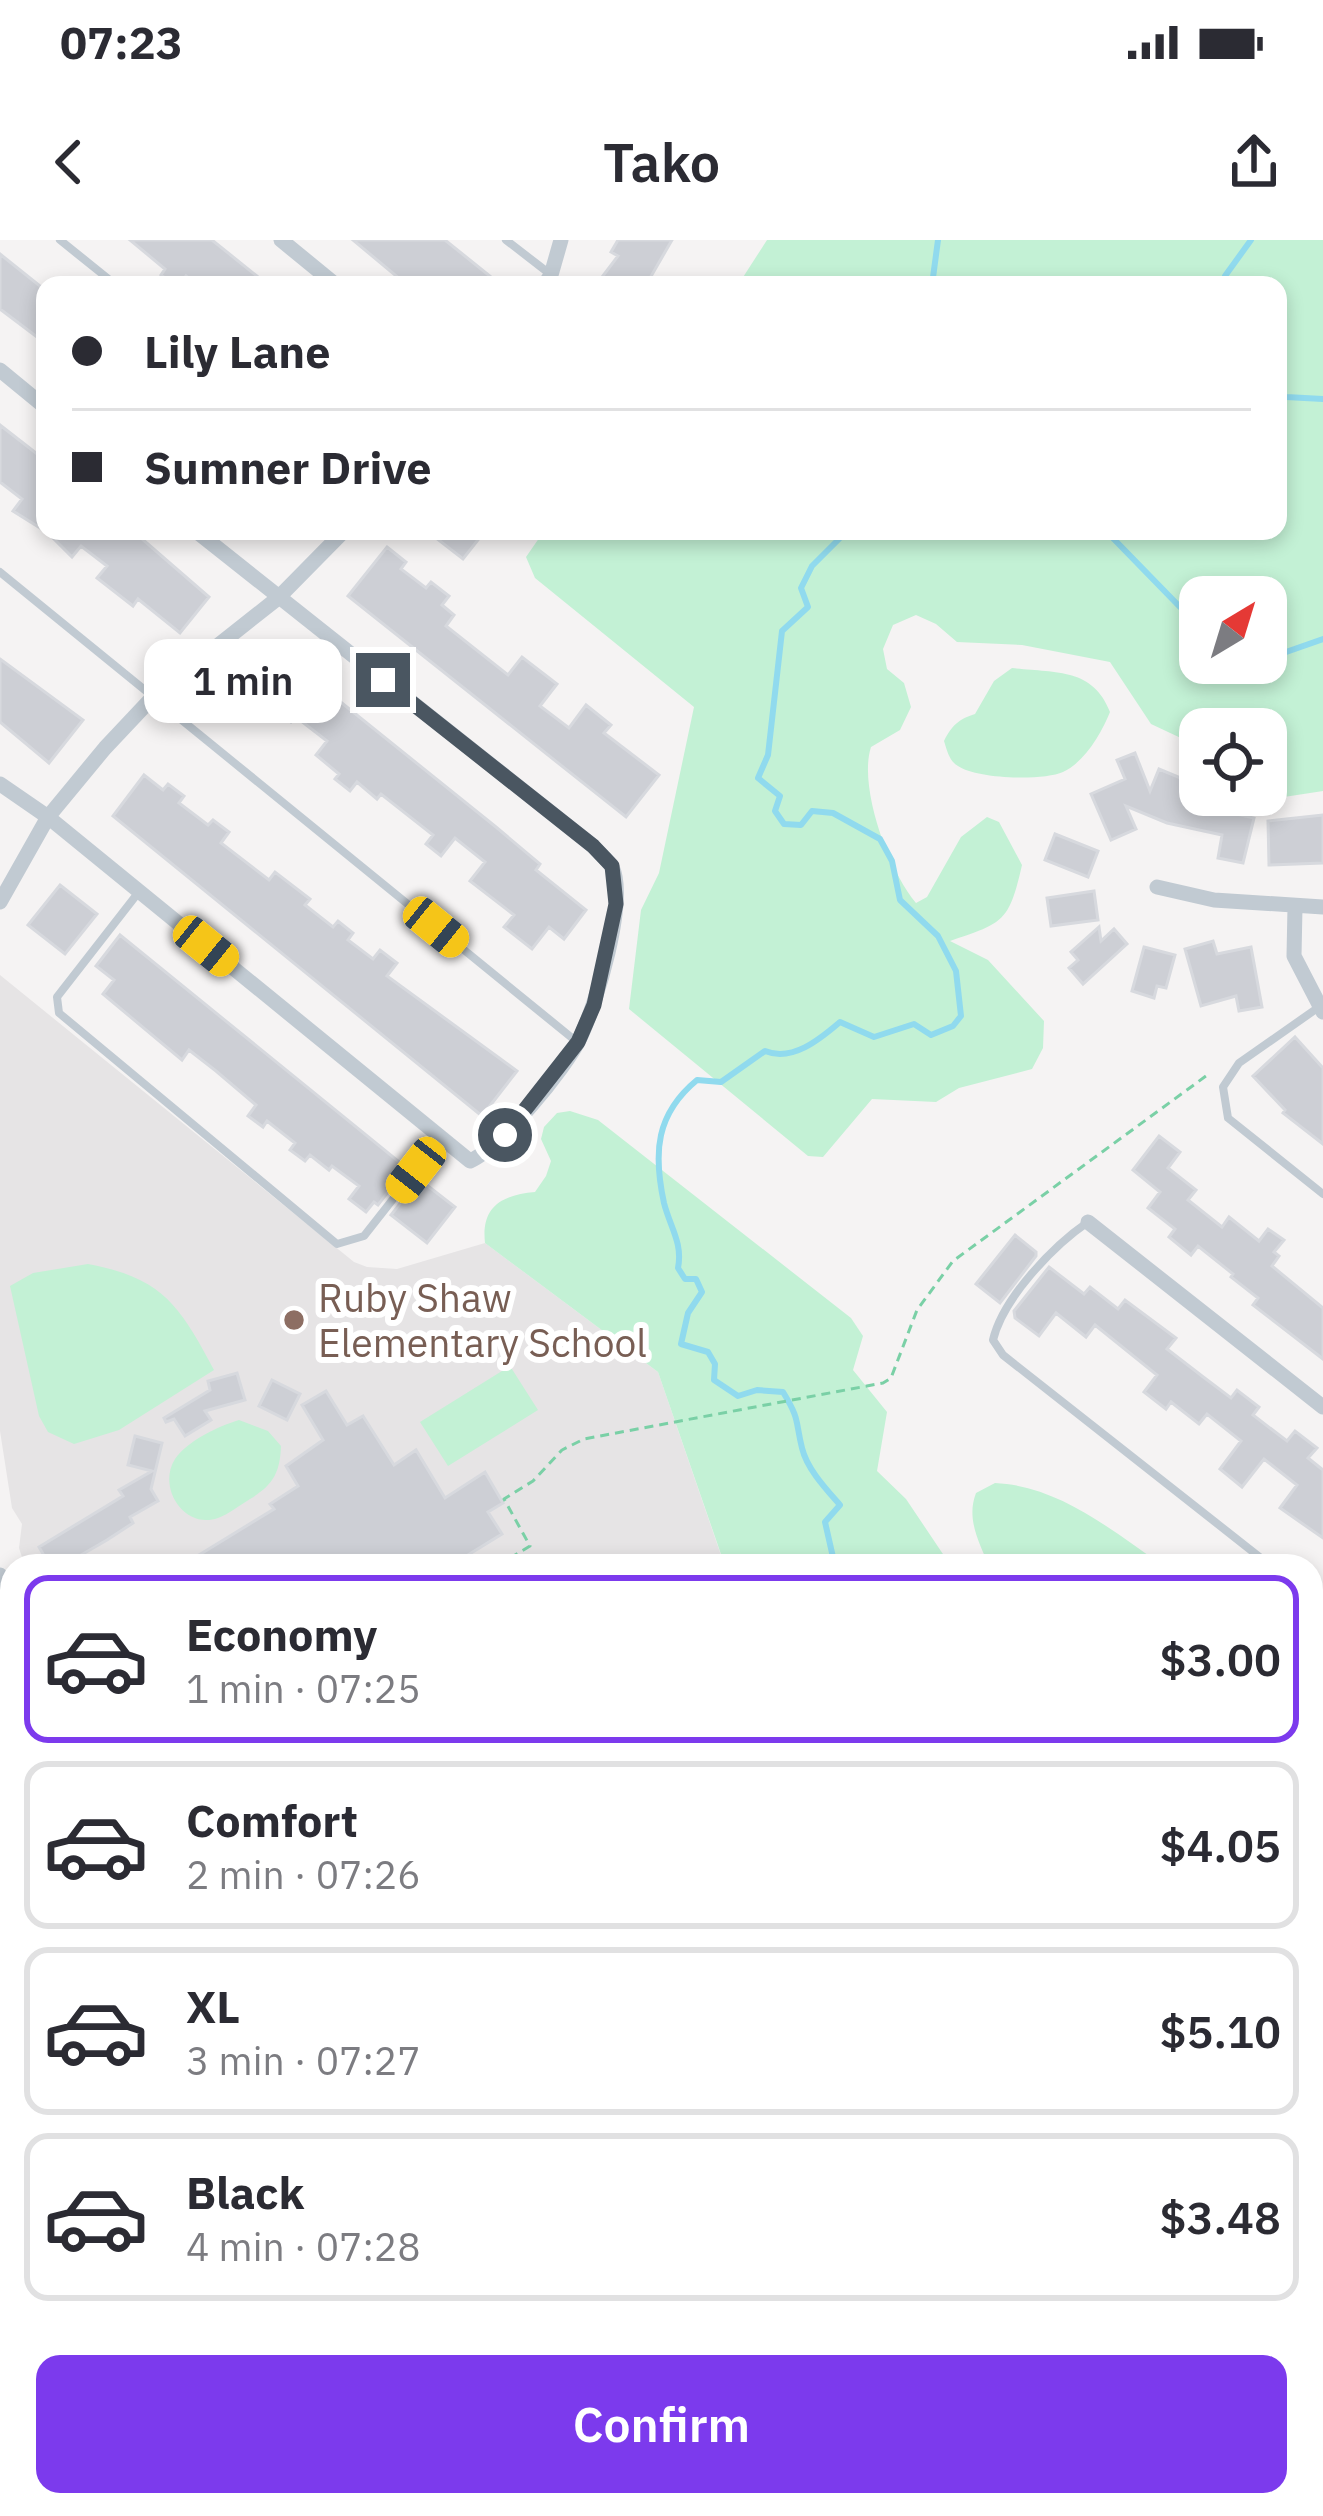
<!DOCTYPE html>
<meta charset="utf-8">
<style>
body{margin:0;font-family:"IBM Plex Sans",sans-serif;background:#f2f2f3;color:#2b2b33;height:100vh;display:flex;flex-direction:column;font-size:45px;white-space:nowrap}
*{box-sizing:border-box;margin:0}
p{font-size:39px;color:#7c7c81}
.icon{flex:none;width:66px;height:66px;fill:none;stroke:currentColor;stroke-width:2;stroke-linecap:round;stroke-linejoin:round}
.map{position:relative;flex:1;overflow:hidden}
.drawer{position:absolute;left:0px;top:1314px;width:1323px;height:963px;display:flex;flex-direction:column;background:#fff;border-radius:36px 36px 0 0;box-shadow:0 6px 18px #0003}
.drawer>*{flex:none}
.hud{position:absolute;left:36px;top:36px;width:1251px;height:264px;border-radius:24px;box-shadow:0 6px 18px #0003;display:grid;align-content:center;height:264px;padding:0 36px;background:#fff}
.needle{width:78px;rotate:38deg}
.tools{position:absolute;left:1179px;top:336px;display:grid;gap:24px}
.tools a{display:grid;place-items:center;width:108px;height:108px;border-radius:24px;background:#fff;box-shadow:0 6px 18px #0003;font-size:60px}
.end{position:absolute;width:54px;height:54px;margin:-27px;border:15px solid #4a5661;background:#fff;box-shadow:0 0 0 6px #fff}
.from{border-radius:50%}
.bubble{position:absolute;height:84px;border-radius:24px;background:#fff;box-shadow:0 6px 18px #0003;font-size:39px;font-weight:600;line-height:84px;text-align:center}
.car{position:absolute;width:36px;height:72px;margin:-36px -18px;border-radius:15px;box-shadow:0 0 9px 3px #0007;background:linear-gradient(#f5c518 24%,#345 0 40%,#f5c518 0 76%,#345 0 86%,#f5c518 0)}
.hud b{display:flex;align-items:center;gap:42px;height:114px;font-size:45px}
.hud b+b{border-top:3px solid #e1e1e2}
.hud i{width:30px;height:30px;background:#2b2b33}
ul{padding:21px 0 0;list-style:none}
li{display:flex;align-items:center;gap:36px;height:168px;margin:0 24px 18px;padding:0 12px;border:6px solid #e1e1e2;border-radius:24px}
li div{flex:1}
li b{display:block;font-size:45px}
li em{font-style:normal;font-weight:600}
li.selected{border-color:#7c3aed}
li>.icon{width:108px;height:108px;stroke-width:1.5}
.cta{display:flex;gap:24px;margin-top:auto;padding:24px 36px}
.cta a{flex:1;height:138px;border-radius:24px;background:#7c3aed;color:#fff;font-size:48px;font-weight:600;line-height:138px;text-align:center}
.status{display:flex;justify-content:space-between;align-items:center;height:84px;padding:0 60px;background:#fff;direction:ltr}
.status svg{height:33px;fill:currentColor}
header{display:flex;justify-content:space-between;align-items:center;height:156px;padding:0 36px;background:#fff;font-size:54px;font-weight:600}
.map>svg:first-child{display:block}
</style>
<div class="status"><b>07:23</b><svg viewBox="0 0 49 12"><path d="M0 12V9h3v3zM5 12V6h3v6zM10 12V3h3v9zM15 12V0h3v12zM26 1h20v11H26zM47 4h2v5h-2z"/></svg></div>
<header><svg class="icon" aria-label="back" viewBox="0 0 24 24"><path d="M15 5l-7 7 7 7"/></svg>Tako<svg class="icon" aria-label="share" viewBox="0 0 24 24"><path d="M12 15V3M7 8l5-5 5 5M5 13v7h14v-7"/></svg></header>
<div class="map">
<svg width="1323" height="2276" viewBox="0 0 1323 2276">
<rect width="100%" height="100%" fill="#f5f3f3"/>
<path fill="#e6e4e5" d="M0,735L354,1022L367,1027L397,1029L485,1003L658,1132L723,1321L712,1326H25L19,1308L22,1284L12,1268L0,1191Z"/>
<path fill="#c3f1d5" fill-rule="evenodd" d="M767,0H1323V551L1271,559L1266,554V489H1200V507L1151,484L1110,422L1022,405L957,402L936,384L916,375L893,385L883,409L887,429L904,443L911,467L900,490L871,507C858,547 889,631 916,663L927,657L961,597L987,577L999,582L1022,625C1009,682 1004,683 950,701L988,720L1044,781L1043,808L1032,829L959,848L936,862L872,859L823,917L808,916L629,769L641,670L659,633L694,467L535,338L526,317L544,291H1278V45H738ZM1200,357H1266V423H1200Z
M1012,428C1054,433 1093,427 1110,472C1102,492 1085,522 1063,532C1043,541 976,539 958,526C949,521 947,510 944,501C952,485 959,479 975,474L994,441Z
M570,871L598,880L851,1078L863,1096L853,1130L887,1172L877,1231L906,1259L951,1326H712L723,1320L658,1132L485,1003C481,966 502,955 535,952L546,936L551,921L541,899L544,887L557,873Z
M88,1024C163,1038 180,1066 214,1130L119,1190L74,1204L48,1192L39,1176L10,1046L33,1033Z
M510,1126L538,1170L448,1226L420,1182Z
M239,1180L268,1191L281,1206C280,1233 273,1245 250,1259C240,1265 229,1274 218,1278C184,1290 157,1247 175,1219C187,1201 219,1186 239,1180Z
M995,1243C1060,1246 1112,1291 1164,1326H989C979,1302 966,1279 976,1253Z
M1311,1433L1323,1443V2276H1293L1298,2265H1311L1315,2183L1311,2146Z"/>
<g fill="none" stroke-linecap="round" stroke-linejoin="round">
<path stroke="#90daee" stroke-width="6" d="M932,45L938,0
M1223,45L1225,36L1251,0
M1278,149L1286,157L1323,159
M1106,291L1180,367L1200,380
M1266,419L1323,399
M835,1326L825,1282L840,1265C826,1249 807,1229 802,1208C795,1179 800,1180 783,1152L757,1150L738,1156L714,1140L715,1124L708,1112L681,1104L688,1073L702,1052L696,1039H685L678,1028C683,1003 670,987 664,963C653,912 656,874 697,840L721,842L765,811C792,822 819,800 840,782L874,797L914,784L931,795L953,786L961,776L956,731L938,696L900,660L892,621L880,599L833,573L812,571L801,585L784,584L775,571L780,556L758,538L768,515L782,391L808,367L801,348L812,326L847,291
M1311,1718L1323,1720
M1323,2054L1319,2059L1323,2064"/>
</g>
<path fill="#cdcfd5" stroke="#d7d9de" stroke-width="3" d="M130,0H212L268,45H197L186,36L179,45H174L161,35L165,29Z
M353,0H445L501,45H407Z
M618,0H672L646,45H596L618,16L611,12Z
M0,14L45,50V103L0,69Z
M0,185L45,220V291L13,271L22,259L0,242Z
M46,291H133L209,357L180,393L138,359L133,366L97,338L107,326L81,306L72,317Z
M427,291H485L463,319Z
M387,307L406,322L401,329L426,348L431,342L449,356L442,365L454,375L446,386L508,435L522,417L557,444L540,466L569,488L586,465L611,485L604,493L659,535L626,577L348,356Z
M286,418L496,587L540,624L536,630L586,670L564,699L549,687L532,709L504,687L514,675L470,641L485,622L455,598L441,616L426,604L433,595L381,554L377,559L357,542L350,551L335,539L339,534L316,515L327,501L296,477L291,482L257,455Z
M0,419L83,480L49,523L0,482Z
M1135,513L1150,551L1159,529L1200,546V555H1218L1215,569L1254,578L1243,623L1218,618L1222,595L1167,583L1126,566L1136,589L1111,600L1091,554L1125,539L1117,520Z
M144,535L163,550L168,544L184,556L179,563L208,585L213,580L229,592L221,603L269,640L275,632L310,659L305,665L333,687L338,681L353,693L348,700L373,719L380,710L397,723L387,736L517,831L482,876L113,576Z
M1323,575V623L1269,625L1268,581Z
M1055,594L1098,611L1088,637L1045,620Z
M60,645L97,674L65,714L28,685Z
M1094,651L1098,680L1051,686L1047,658Z
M1099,687L1101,701L1114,689L1127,704L1083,744L1069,728L1078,720L1071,712Z
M120,695L403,925L406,929L378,965L374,962L366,972L349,959L359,946L332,926L329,930L310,915L305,921L290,910L295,903L267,881L263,887L248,876L256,865L216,831L189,810L182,820L103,754L114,740L96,726Z
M1213,701L1217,714L1251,707L1262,767L1239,771L1236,756L1201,766L1185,709Z
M1144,707L1175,715L1166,748L1157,746L1154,758L1132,751Z
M1295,797L1323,828V904L1283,873L1285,870L1253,836Z
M1159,896L1180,912L1168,928L1196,950L1188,960L1222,987L1229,977L1259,1001L1268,989L1284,1000L1274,1012L1279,1016L1272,1026L1323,1068V1119L1253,1065L1258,1058L1231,1037L1233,1034L1198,1006L1191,1015L1169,997L1175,989L1148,968L1160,952L1133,930Z
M419,939L455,967L427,1003L391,975Z
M1015,995L1036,1012V1016L1000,1063L976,1044Z
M1049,1027L1084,1054L1090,1047L1118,1069L1125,1060L1176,1098L1167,1109L1202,1136L1231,1158L1237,1150L1259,1167L1253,1175L1287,1201L1295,1191L1317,1208L1308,1218L1323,1230V1298L1280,1268L1297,1245L1264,1219L1242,1247L1220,1229L1241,1201L1207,1174L1199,1184L1171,1162L1166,1169L1144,1152L1157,1135L1095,1085L1086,1097L1056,1073L1039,1096L1015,1078L1014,1071Z
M237,1133L245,1160L205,1171L211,1180L185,1196L174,1179L166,1182L164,1178L210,1150L208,1141Z
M272,1140L300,1154L287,1180L259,1166Z
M326,1151L347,1185L363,1176L394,1225L416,1210L445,1258L485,1232L503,1263L488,1272L502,1294L450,1326H181L274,1269L270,1264L298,1246L286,1226L323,1200L302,1165Z
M135,1196L162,1203L151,1249L158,1261L130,1277L133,1283L107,1300L62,1326H50L39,1307L123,1256L119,1250L152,1231L128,1225Z"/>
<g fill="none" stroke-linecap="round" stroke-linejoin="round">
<path stroke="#7ad0a6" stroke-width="3" stroke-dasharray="9 6" stroke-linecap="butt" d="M497,1326L530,1306L504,1259L533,1241L562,1210L584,1199L883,1143L891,1138L917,1070L953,1021L1206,836"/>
<path stroke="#c1cad2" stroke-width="8" d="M60,0L116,45
M506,0L550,34
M0,332L577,802
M138,653L57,757L59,773L337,1004L364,996L441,898
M1319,767L1239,823L1223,847L1228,878L1323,954
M1088,982C1053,1006 1003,1058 993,1100L1003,1115L1271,1326
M1311,1357L1323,1367
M0,1635L12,1623
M0,1799L12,1809
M0,2138L12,2147
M164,2265L178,2276
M678,2265L700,2276
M1238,2276L1240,2265"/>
<path stroke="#c1cad2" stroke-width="15" d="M281,0L336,45
M544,45L551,35L561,0
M0,130L45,167
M0,544L48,577L470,921C500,908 566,828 580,798C596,765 628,660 612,627C608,620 598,612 593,606L196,291
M1157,647L1214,660L1323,667
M0,662L48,577L105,508L153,457L278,358L344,291
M1295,667L1294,716L1323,772
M1088,982L1323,1167
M0,1335L12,1370
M0,1445L12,1438
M0,1841L12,1825
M0,1972L12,1982
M378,2265L397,2276
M988,2265L1011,2276
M1108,2276L1110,2265"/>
</g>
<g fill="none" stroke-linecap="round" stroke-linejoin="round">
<path stroke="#4a5661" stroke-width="15" d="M383,440L593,606L612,626L616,664L594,765L578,802L505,895"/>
</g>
<circle fill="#8d6e63" stroke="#fff" stroke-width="4.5" cx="294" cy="1080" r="12"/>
<g text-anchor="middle" stroke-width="12" stroke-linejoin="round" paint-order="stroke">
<g font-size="39" fill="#785e54" stroke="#fff" text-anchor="start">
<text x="318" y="1072">Ruby Shaw<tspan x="318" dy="45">Elementary School</tspan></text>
</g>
</g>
</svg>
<div class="tools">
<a><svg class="needle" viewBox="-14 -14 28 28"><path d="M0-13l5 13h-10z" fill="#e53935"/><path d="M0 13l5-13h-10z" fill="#7c7c81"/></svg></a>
<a><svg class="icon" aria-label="locate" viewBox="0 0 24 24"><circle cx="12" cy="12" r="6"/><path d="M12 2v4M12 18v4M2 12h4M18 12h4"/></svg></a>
</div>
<i class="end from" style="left:505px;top:895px"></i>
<i class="end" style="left:383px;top:440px"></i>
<div class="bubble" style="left:144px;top:399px;width:198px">1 min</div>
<i class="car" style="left:436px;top:687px;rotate:129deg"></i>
<i class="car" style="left:206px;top:706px;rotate:129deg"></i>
<i class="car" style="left:416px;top:930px;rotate:218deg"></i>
<div class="hud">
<b><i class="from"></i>Lily Lane</b>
<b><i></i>Sumner Drive</b>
</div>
<section class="drawer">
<ul>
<li class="selected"><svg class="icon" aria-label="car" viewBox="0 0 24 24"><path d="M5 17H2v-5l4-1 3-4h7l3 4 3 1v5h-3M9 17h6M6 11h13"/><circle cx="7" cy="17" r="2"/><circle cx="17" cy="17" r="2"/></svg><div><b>Economy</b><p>1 min · 07:25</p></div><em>$3.00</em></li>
<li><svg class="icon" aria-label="car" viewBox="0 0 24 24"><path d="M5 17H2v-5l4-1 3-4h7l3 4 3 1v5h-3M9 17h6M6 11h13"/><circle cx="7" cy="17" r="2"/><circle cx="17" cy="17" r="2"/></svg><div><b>Comfort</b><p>2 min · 07:26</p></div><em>$4.05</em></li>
<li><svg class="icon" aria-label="car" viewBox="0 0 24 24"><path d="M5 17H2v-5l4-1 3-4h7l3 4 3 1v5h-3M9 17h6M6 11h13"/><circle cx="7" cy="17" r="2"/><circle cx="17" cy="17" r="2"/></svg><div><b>XL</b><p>3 min · 07:27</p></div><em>$5.10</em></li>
<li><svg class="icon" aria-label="car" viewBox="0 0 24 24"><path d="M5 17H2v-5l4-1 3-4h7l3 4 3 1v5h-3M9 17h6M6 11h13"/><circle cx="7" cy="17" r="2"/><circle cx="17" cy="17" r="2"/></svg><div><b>Black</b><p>4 min · 07:28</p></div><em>$3.48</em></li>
</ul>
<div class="cta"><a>Confirm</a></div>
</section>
</div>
